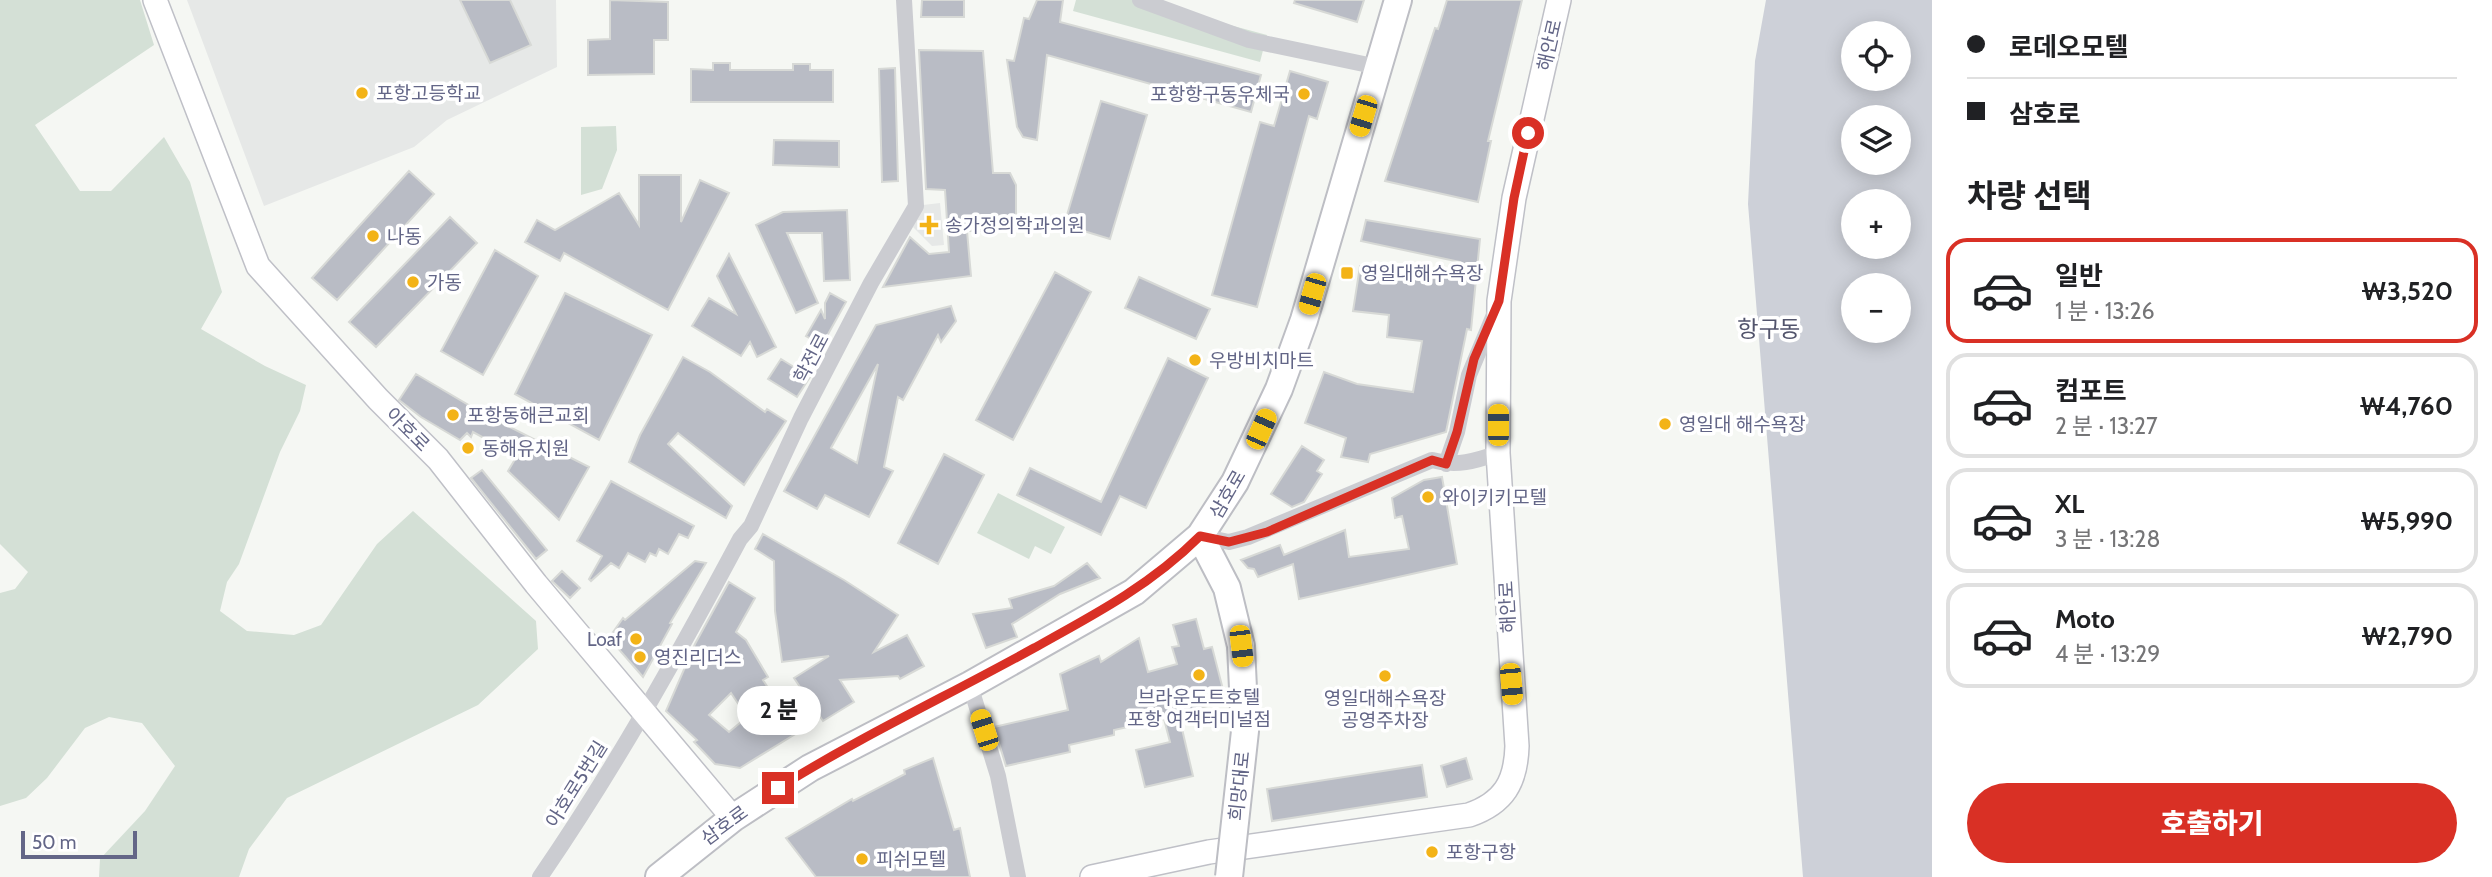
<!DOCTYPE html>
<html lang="ko">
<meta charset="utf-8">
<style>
body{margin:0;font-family:Cabin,"Noto Sans KR",sans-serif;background:#f6f6f6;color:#202124;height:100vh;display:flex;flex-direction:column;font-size:26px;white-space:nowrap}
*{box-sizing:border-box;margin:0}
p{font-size:23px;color:#757577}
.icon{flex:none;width:38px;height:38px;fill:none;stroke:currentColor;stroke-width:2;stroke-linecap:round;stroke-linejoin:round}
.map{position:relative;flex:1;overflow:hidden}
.details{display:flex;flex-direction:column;background:#fff;width:560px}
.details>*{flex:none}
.top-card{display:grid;align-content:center;height:154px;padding:0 35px;background:#fff}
.buttons{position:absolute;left:1841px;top:21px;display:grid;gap:14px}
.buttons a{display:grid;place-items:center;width:70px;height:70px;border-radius:50%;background:#fff;box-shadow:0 4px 18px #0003;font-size:35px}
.scale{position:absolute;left:21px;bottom:18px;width:116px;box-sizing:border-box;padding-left:7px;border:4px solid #636687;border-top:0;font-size:19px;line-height:24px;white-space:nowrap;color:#636687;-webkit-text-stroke:5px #fff;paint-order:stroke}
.end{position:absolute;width:32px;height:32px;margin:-16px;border:9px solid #d93025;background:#fff;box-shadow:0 0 0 4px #fff}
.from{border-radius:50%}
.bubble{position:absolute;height:49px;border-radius:24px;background:#fff;box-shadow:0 4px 18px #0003;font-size:23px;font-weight:800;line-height:49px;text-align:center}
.car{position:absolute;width:21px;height:42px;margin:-21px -10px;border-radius:9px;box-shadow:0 0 5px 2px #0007;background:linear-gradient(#f5c518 24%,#345 0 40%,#f5c518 0 76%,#345 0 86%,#f5c518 0)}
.top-card b{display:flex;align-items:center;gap:24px;height:66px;font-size:26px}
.top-card b+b{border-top:2px solid #e0e0e0}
.top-card i{width:18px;height:18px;background:#202124}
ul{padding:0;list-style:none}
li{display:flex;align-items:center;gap:21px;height:105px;margin:0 14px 10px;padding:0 21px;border:4px solid #e0e0e0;border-radius:21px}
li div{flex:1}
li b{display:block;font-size:26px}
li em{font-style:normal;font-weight:800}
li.selected{border-color:#d93025}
li>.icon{width:63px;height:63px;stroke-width:1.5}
h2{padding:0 35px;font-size:32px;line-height:84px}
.action{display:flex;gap:14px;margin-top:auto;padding:14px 35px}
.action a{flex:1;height:80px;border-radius:42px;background:#d93025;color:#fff;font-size:28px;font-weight:800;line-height:80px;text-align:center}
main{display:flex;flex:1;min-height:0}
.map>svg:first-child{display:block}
</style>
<main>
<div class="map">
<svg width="1932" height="877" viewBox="0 0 1932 877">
<rect width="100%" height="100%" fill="#f5f7f3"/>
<path fill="#e6e8e7" d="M187,0H556L557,67L447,120L414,147L264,206Z
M940,203L944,245L932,246L913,227L923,205Z"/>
<path fill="#d4e0d6" d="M0,0H140L154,45L35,125L80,191H111L164,137L190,182L222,292L201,329L265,366L306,385L300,411L280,452L239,564L227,582L220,611L247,631L294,635L321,625L377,544L413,511L536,621L538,649L478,705L287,798L249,849L239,877H99L100,859L145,811L175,766L142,723L109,717L85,728L47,778L26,798L0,806V593L15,589L28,572L0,544Z
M1076,0H1137L1267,35L1260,62L1073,11Z
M616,126L617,150L602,189L581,195V127Z
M998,493L1065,527L1051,554L1035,546L1029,559L977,533Z"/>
<path fill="#cdd0d8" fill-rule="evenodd" d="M1766,0H1932V877H1803L1748,204L1755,61ZM1853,33H1899V79H1853ZM1853,117H1899V163H1853ZM1853,201H1899V247H1853ZM1853,285H1899V331H1853Z"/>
<path fill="#b9bcc5" stroke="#d7d9d6" stroke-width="2" fill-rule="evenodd" d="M460,0H510L531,45L490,63Z
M610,0L668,2V40H654V74L588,75V40L610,39Z
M922,0H964V17H921Z
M1037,0H1063L1060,22L1261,75L1251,112L1047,55L1037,140L1023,137L1017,127L1007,60L1014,61L1024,18L1029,19Z
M1295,0H1364L1357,22L1294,3Z
M1447,0H1522L1488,141H1491L1478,202L1385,181L1435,28L1438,29Z
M919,50L983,51L993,173H1010L1016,185V231H967L971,276L883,287L910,237L929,254L949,252L945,190L926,189Z
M713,63H730V70H793V64H810V70H833V102H691V69L713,70Z
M895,68L898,181L882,182L879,69Z
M1290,71L1328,82L1317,119L1309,116L1257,307L1212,295L1260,122L1274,126Z
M1101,101L1147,115L1110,239L1064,225Z
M774,140L839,141V167L773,165Z
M409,171L434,194L337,300L312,278Z
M639,175H681V222L700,180L729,193L668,310L564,253L560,261L525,242L537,220L555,230L619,193L639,225Z
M847,210L850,280L824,281L822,233H787L818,303L796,313L756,225L783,212Z
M450,217L477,243L376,347L349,322Z
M1366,220L1480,239L1471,330L1467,329L1446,432L1370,454L1368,462L1341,457L1346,438L1305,423L1324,372L1357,384L1413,392L1422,341L1387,337L1389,315L1353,311L1360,266L1458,276L1460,262L1361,241Z
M495,250L538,276L483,375L441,351Z
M729,254L776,347L757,357L750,342L741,356L692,326L709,298L736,314L717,276Z
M1055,272L1091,292L1013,440L976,420Z
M1139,277L1210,309L1196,339L1125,308Z
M565,293L652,335L599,440L515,394Z
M830,293L846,302L822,345L806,336L821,310L825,319V303Z
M951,306L956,321L941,342L938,335L903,400L898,397L884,467L893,471L869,517L825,495L817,509L784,491L876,325ZM878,364L857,463L831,448Z
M683,357L710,372L765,412L767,409L786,421L744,485L678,433L668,444L732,506L726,518L629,462L640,435Z
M1168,358L1208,378L1146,508L1120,496L1101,535L1017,495L1030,468L1101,502Z
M781,359L810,377L797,397L768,379Z
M416,374L484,414L589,467L559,520L508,471L517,456L473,432L471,437L467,433L460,440L421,417L399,400Z
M1302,446L1324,460L1317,471L1322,474L1304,502L1292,507L1271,494Z
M944,454L984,475L938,564L898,543Z
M482,470L547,550L536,559L471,478Z
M1442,477L1457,564L1299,599L1293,564L1258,577L1254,569L1248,568L1241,560L1280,545L1284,555L1345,530L1349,557L1409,549L1402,516L1395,518L1392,498L1424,480Z
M611,481L694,526L688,538L679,534L668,554L659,549L656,556L650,553L645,562L628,553L619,568L611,563L591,581L589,579L602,556L577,541Z
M763,534L844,580L898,615L874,652L907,635L924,666L900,679L898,676L840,680L854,702L823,721L794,678L829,656L782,662L775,611L774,561L755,549Z
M695,561L706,563L670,623L672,624L643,677L609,638L623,618L625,620Z
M1087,563L1100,578L1060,594L1012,624L1017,637L986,648L973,614L1012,608L1009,599L1054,586Z
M562,571L580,588L570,598L552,581Z
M729,582L755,598L736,632L746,640L768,677L763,680L797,733L740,768L715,764L694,742L697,740L666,711L695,644ZM731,693L747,717L729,732L709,715Z
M1196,619L1204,649L1212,647L1226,701L1185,712L1186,715L1179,716L1193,776L1145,787L1136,750L1170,742L1164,719L1114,730V735L1069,745L1070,752L1006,766L994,727L1068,710L1060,674L1099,656L1101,662L1139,638L1148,672L1177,664L1172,647L1179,646L1173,625Z
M933,758L954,830L960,828L970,877H816L786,838L852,799L853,801L905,774L904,770Z
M1466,758L1472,779L1447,787L1441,766Z
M1422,765L1427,797L1272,821L1267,789Z"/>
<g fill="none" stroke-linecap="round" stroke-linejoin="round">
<g stroke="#bfc0c7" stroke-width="26">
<path id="secondary" d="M155,0L258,266L378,399L438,459L536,584L733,818
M1092,877L1209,852L1469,815C1504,803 1516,782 1517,746L1498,453L1499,301L1514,198L1559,0"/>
</g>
<g stroke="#bdbec4" stroke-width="30">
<path id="primary" d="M1200,536L1227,588L1241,646
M659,877L733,818L810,768L970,685L1134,592L1200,536L1235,482L1279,389L1304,320L1398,0"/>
</g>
<path stroke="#cbccd1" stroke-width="16" d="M1140,0L1249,40L1378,67
M1446,464L1457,432L1469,375L1496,310
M1200,536L1229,542L1248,537L1432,460C1456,467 1476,461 1498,453
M970,685L998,776L1018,877
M540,877C615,768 678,655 740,539L751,526L801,418L871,283L916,206L904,0"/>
<use href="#secondary" stroke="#fff" stroke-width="23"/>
<use href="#primary" stroke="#fff" stroke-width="26"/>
<g stroke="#bdbec4" stroke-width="30" stroke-linecap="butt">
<path id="primary-bridge" d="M1229,877L1245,731L1241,646"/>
</g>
<use href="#primary-bridge" stroke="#fff" stroke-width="26"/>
</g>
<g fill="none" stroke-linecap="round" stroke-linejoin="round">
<path stroke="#d93025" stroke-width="9" d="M778,788C860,737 949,695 1034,648C1094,615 1151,585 1200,536L1229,542L1267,532L1432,460L1446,464L1457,432L1474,359L1499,301L1514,198L1528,133"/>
</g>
<g fill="#f3b317" stroke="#fff" stroke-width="2.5">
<circle cx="362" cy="93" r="7"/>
<circle cx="1304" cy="94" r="7"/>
<path d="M925.5 214.5h7v7h7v7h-7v7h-7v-7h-7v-7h7z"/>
<circle cx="373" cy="236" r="7"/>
<rect x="1340" y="266" width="14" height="14" rx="3.5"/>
<circle cx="413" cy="282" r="7"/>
<circle cx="1195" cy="360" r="7"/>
<circle cx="453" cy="415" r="7"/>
<circle cx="1665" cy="424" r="7"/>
<circle cx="468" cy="448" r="7"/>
<circle cx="1428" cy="497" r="7"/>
<circle cx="636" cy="639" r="7"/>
<circle cx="640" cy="657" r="7"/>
<circle cx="1199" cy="675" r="7"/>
<circle cx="1385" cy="676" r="7"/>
<circle cx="1432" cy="852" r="7"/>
<circle cx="862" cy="859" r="7"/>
</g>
<g text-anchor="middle" stroke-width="7" stroke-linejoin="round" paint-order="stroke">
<g font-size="19" fill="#636687" stroke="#fff">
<text transform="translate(1549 45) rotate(-77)" y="7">해안로</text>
<text transform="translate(811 358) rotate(-62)" y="7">학전로</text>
<text transform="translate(408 429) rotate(45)" y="7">아호로</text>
<text transform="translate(1227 494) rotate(-60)" y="7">삼호로</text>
<text transform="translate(1507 607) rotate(-93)" y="7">해안로</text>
<text transform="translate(576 784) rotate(-58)" y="7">아호로5번길</text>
<text transform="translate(1239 786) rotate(-84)" y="7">희망대로</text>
<text transform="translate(724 825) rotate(-36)" y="7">삼호로</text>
</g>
<g font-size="19" fill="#636687" stroke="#fff" text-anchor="start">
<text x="376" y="100">포항고등학교</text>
<text x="1290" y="101" text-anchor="end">포항항구동우체국</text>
<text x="945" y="232">송가정의학과의원</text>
<text x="387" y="243">나동</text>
<text x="1361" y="280">영일대해수욕장</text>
<text x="427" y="289">가동</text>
<text x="1209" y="367">우방비치마트</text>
<text x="467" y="422">포항동해큰교회</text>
<text x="1679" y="431">영일대 해수욕장</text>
<text x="482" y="455">동해유치원</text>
<text x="1442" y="504">와이키키모텔</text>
<text x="622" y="646" text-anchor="end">Loaf</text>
<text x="654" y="664">영진리더스</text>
<text x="1199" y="704" text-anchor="middle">브라운도트호텔<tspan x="1199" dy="22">포항 여객터미널점</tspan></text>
<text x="1385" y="705" text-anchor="middle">영일대해수욕장<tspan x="1385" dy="22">공영주차장</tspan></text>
<text x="1446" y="859">포항구항</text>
<text x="876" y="866">피쉬모텔</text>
</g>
<g font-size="23" fill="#52546c" stroke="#fff">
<text x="1769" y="337">항구동</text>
</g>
</g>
</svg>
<div class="buttons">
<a><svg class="icon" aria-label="locate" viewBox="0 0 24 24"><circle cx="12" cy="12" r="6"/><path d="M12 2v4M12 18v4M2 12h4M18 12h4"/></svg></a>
<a><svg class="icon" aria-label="layers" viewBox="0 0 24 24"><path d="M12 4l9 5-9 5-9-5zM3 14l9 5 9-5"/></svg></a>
<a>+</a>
<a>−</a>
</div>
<div class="scale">50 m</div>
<i class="end from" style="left:1528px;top:133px"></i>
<i class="end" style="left:778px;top:788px"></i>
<div class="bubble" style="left:737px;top:686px;width:84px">2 분</div>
<i class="car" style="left:1363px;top:116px;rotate:197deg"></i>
<i class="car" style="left:1312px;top:294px;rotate:196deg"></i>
<i class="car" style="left:1498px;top:425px;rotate:0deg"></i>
<i class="car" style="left:1261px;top:429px;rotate:24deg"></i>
<i class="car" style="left:1241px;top:646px;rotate:173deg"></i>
<i class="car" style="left:1511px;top:684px;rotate:175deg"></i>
<i class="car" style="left:984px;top:730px;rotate:342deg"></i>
</div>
<section class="details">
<div class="top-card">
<b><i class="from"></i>로데오모텔</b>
<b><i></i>삼호로</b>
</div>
<h2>차량 선택</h2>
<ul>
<li class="selected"><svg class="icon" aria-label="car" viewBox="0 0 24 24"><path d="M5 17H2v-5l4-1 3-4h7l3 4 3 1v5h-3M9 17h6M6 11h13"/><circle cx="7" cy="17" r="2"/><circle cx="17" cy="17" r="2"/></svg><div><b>일반</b><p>1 분 · 13:26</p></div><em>₩3,520</em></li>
<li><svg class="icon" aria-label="car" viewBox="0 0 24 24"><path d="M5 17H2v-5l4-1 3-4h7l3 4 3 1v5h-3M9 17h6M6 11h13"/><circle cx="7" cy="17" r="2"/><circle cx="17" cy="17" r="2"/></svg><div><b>컴포트</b><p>2 분 · 13:27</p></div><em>₩4,760</em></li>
<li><svg class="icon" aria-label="car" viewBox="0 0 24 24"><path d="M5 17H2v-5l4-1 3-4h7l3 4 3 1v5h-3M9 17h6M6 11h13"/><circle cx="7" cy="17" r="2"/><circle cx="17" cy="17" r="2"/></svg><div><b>XL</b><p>3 분 · 13:28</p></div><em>₩5,990</em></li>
<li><svg class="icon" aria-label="car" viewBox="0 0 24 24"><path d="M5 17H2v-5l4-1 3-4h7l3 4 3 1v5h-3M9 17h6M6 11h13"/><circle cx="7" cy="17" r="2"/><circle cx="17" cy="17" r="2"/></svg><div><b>Moto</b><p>4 분 · 13:29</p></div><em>₩2,790</em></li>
</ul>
<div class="action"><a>호출하기</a></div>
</section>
</main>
